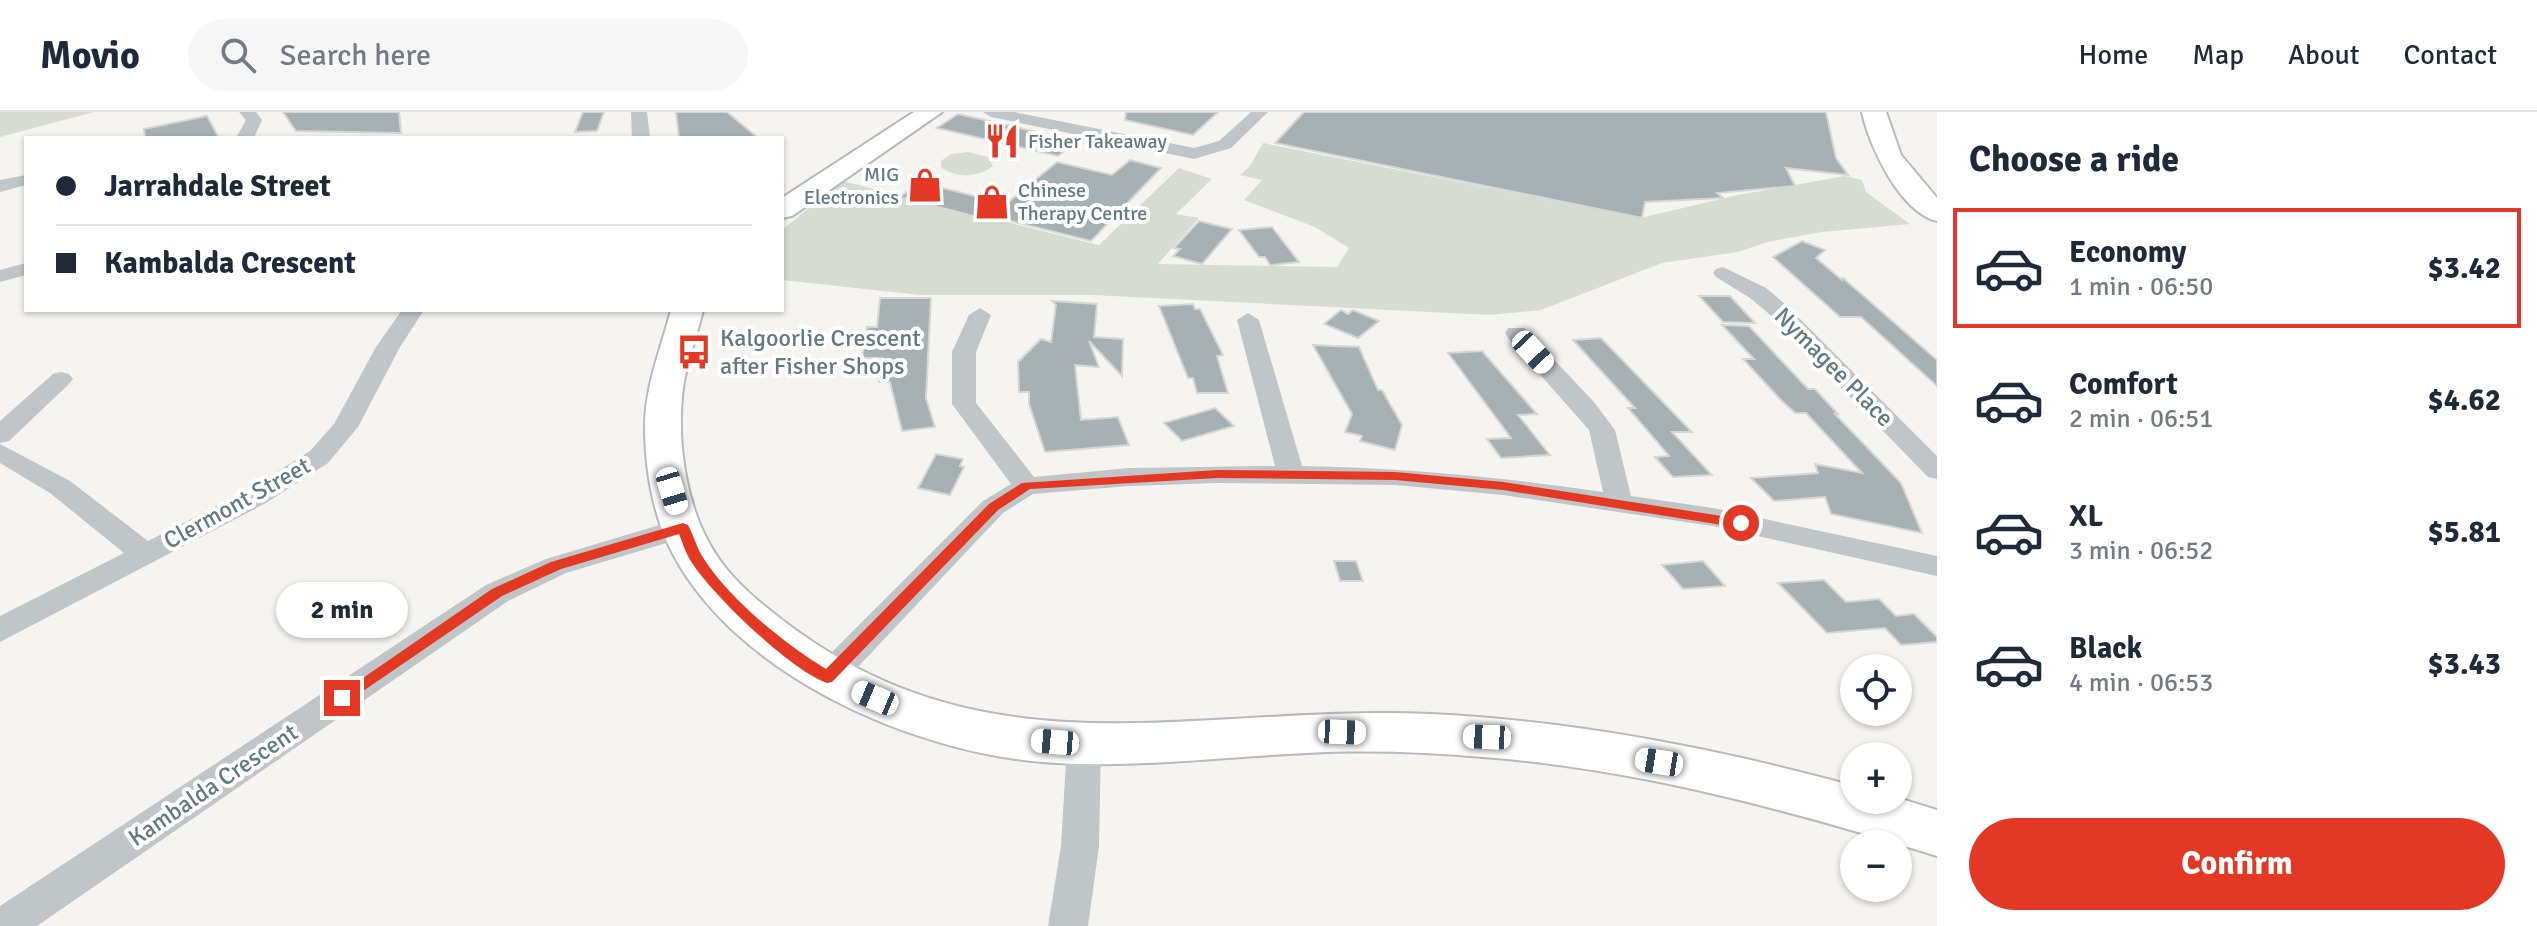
<!DOCTYPE html>
<meta charset="utf-8">
<style>
body{margin:0;font-family:Signika,sans-serif;background:#f6f6f7;color:#1f2937;height:100vh;display:flex;flex-direction:column;font-size:30px;white-space:nowrap}
*{box-sizing:border-box;margin:0}
p{font-size:26px;color:#747a83}
.icon{flex:none;width:44px;height:44px;fill:none;stroke:currentColor;stroke-width:2;stroke-linecap:round;stroke-linejoin:round}
.map{position:relative;flex:1;overflow:hidden}
.panel{display:flex;flex-direction:column;background:#fff;width:600px}
.panel>*{flex:none}
.hud{position:absolute;left:24px;top:24px;width:760px;height:176px;border-radius:0px;box-shadow:0 2px 6px #0004;display:grid;align-content:center;height:176px;padding:0 32px;background:#fff}
.fabs{position:absolute;left:1840px;top:542px;display:grid;gap:16px}
.fabs a{display:grid;place-items:center;width:72px;height:72px;border-radius:50%;background:#fff;box-shadow:0 2px 6px #0004;font-size:40px}
.end{position:absolute;width:36px;height:36px;margin:-18px;border:10px solid #e33823;background:#fff;box-shadow:0 0 0 4px #fff}
.from{border-radius:50%}
.bubble{position:absolute;height:56px;border-radius:28px;background:#fff;box-shadow:0 2px 6px #0004;font-size:26px;font-weight:700;line-height:56px;text-align:center}
.car{position:absolute;width:24px;height:48px;margin:-24px -12px;border-radius:10px;box-shadow:0 0 6px 2px #0007;background:linear-gradient(#fff 24%,#345 0 40%,#fff 0 76%,#345 0 86%,#fff 0)}
.hud b{display:flex;align-items:center;gap:28px;height:76px;font-size:30px}
.hud b+b{border-top:2px solid #e0e1e3}
.hud i{width:20px;height:20px;background:#1f2937}
ul{padding:0;list-style:none}
li{display:flex;align-items:center;gap:24px;height:120px;margin:0 16px 12px;padding:0 16px;border:4px solid transparent;border-radius:0px}
li div{flex:1}
li b{display:block;font-size:30px}
li em{font-style:normal;font-weight:700}
li.active{border-color:#e33823}
li>.icon{width:72px;height:72px;stroke-width:1.5}
h2{padding:0 32px;font-size:36px;line-height:96px}
.cta{display:flex;gap:16px;margin-top:auto;padding:16px 32px}
.cta a{flex:1;height:92px;border-radius:48px;background:#e33823;color:#fff;font-size:32px;font-weight:700;line-height:92px;text-align:center}
header{display:flex;align-items:center;gap:48px;box-sizing:border-box;height:112px;padding:0 40px;background:#fff;border-bottom:2px solid #e0e1e3}
header strong{font-size:38px}
nav{display:flex;gap:44px;margin-inline-start:auto;font-size:28px}
.search{width:560px;height:72px;background:#f6f6f7;display:flex;align-items:center;gap:20px;box-sizing:border-box;padding:0 28px;border-radius:44px;color:#747a83;font-size:30px}
main{display:flex;flex:1;min-height:0}
.map>svg:first-child{display:block}
</style>
<header>
<strong>Movio</strong>
<div class="search"><svg class="icon" aria-label="search" viewBox="0 0 24 24"><circle cx="10" cy="10" r="6"/><path d="M15 15l6 6"/></svg>Search here</div>
<nav><a>Home</a><a>Map</a><a>About</a><a>Contact</a></nav>
</header>
<main>
<div class="map">
<svg width="1937" height="814" viewBox="0 0 1937 814">
<rect width="100%" height="100%" fill="#f5f4f1"/>
<path fill="#d7dcd2" d="M0,0H94L0,25Z
M1263,31L1640,106L1738,83L1845,64L1862,68L1866,80L1910,112L1822,120L1767,130L1738,140L1662,151L1541,198L1490,203L1092,183H920L782,168V118L842,69L1099,133L1179,56L1212,67L1176,102L1199,106L1158,152L1337,155L1349,136L1315,115L1244,88L1262,68L1240,63L1250,54Z
M968,40L988,45L993,54C978,66 955,66 941,55V49L951,42Z"/>
<path fill="#a7b1b4" stroke="#d6d6d4" stroke-width="2" d="M283,0H399L401,21L296,19Z
M583,0H604L597,19L575,20Z
M676,0H727L758,26H679Z
M1126,0H1218L1193,23L1125,8Z
M1304,0H1826L1836,46L1848,63L1786,56L1795,74L1717,81L1723,86L1645,90L1642,106L1275,31Z
M958,2L1077,29L1058,44L937,16Z
M207,4L219,26H145L144,17Z
M1130,48L1161,56L1091,129L991,104L994,102L973,104L900,85L919,70L1006,92L1057,50L1112,63Z
M1199,109L1232,117L1202,152L1173,144L1180,137L1174,136Z
M1272,115L1299,150L1270,153L1265,145H1259L1239,118Z
M1802,129L1825,138L1816,146L1842,168L1843,166L1937,248V274L1861,205H1840L1773,145Z
M1699,184H1730L1755,211L1723,210Z
M880,186H931L926,286L935,315L902,319L890,270H879L882,246H862L867,215H877Z
M1052,189L1097,192L1094,225L1123,227L1122,264L1089,229L1099,255L1075,253L1081,308L1118,305L1129,333L1045,340L1029,292V280H1019L1018,250L1041,227L1051,230L1056,193Z
M1193,192L1195,197H1200L1223,243L1217,244L1228,281H1197L1193,266H1188L1159,194Z
M1341,198L1348,202L1353,198L1379,209L1358,226L1324,212Z
M1722,213L1749,214L1808,277H1815L1838,302H1835L1901,371L1922,421L1831,402L1825,385L1774,389L1751,366L1818,361L1815,352L1862,361L1806,301H1795L1781,288L1743,247H1754Z
M1601,226L1692,320H1672L1712,363L1673,365L1655,345L1669,344L1628,296H1635L1573,228Z
M1313,233L1359,235L1378,278H1382L1402,313L1395,338L1360,329L1362,324L1345,320L1352,302Z
M1482,239L1537,302L1518,303L1550,343L1501,346L1487,327L1511,326L1448,241Z
M1215,296L1234,314L1182,329L1164,311Z
M936,342L963,347L960,354L964,355L950,383L918,376Z
M1334,449H1356L1363,469H1340Z
M1703,449L1725,474L1683,477L1662,453Z
M1824,468L1846,490L1879,487L1896,504L1914,502L1937,525V530L1901,533L1885,516L1827,521L1778,471Z"/>
<g fill="none" stroke-linecap="round" stroke-linejoin="round">
<g stroke="#b4babe" stroke-width="4">
<path id="secondary" d="M914,0H942L792,104L782,106V86Z
M1862,0H1886L1901,43L1937,86V109C1900,100 1869,34 1862,0Z
M671,198H703C697,224 687,249 683,276C676,329 686,399 717,444C734,470 760,491 785,510C991,667 1196,592 1431,602C1575,609 1715,636 1854,674V688L1898,686L1937,698V744C1789,698 1639,657 1483,645C1425,640 1365,638 1307,641C1218,645 1131,657 1042,650C909,639 728,560 668,432C652,397 645,354 645,315C645,274 661,237 671,198Z"/>
</g>
<path fill="#c0c5c7" fill-rule="evenodd" d="M239,0H256L262,8L254,26H236L246,8Z
M631,0H647L650,26H632Z
M983,0H1014L1194,36L1219,29L1251,0H1268L1231,36L1194,47L991,5Z
M26,63V73L0,80V68Z
M26,151V163L0,170V158Z
M1723,155L1766,176L1784,191L1937,344V367L1928,365L1768,201L1750,186L1716,165L1713,161L1716,157Z
M980,196L991,203L976,240V291L1034,365L1129,356L1275,354L1237,208L1248,201L1259,208L1302,354C1404,356 1502,365 1603,380L1589,318L1508,226L1505,221L1508,216H1524L1594,290L1615,318L1631,384L1713,396L1937,444V464L1713,414L1503,383L1395,373L1217,371L1129,374L1033,382L1003,401L839,575L827,579L815,575L811,566L815,557L983,389L1011,372L952,292V240L969,203Z
M402,198H424L400,235L358,315L328,351L266,391L0,530V504L124,441L50,381L0,351V332L70,369L148,429L246,379L310,339L334,312L376,235Z
M61,260L69,262L73,267L69,272L9,329L0,331V309L53,262Z
M683,406L693,409L697,416L693,423L566,461L508,489L37,814H0V794L486,473L546,447Z
M1084,619L1096,623L1101,633L1099,734L1088,814H1048L1061,734L1067,633L1072,623Z"/>
<use href="#secondary" fill="#fff" fill-rule="evenodd"/>
</g>
<path fill="#e33823" d="M1217,358L1395,360L1503,370L1741,407L1748,411L1741,416L1503,378L1395,368L1217,366L1030,377L998,398L832,570L827,571C791,559 713,483 692,451C686,442 683,432 679,422L561,457L502,484L347,590H336L334,586L492,477L551,450L683,411L688,413C694,424 697,437 704,447C730,488 785,532 826,557L989,392L1022,371Z"/>
<defs>
<g id="restaurant-bare" transform="scale(2.76)"><path d="M-5-6h1v4h1v-4h1v4h1v-4h1v5L-1.5 .5V6h-2V.5L-5-1ZM5-6V6H3V1.5H1.5Q1.5-4 5-6Z" fill="#e33823" stroke="#fff" stroke-width="2.5" paint-order="stroke"/></g>
<g id="shop-bare" transform="scale(2.76)"><path d="M-5-2.5h2.3a2.7 3.5 0 0 1 5.4 0H5L5.5 6h-11ZM-1.5-2.5h3a1.5 2.3 0 0 0-3 0Z" fill="#e33823" stroke="#fff" stroke-width="2.5" paint-order="stroke"/></g>
<g id="bus-bare" transform="scale(2.76)"><path d="M-5-6H5V4H4V6H2V4H-2V6H-4V4H-5ZM-3.5-4V0h7V-4ZM-3.5 1.2v1.5H-2V1.2ZM2 1.2v1.5H3.5V1.2Z" fill="#e33823" stroke="#fff" stroke-width="2.5" paint-order="stroke"/></g>
</defs>
<g fill-rule="evenodd">
<use href="#restaurant-bare" x="1002" y="29"/>
<use href="#shop-bare" x="925" y="73"/>
<use href="#shop-bare" x="992" y="90"/>
<use href="#bus-bare" x="694" y="240"/>
</g>
<g text-anchor="middle" stroke-width="8" stroke-linejoin="round" paint-order="stroke">
<g font-size="20" fill="#647882" stroke="#fff" text-anchor="start">
<text x="1028" y="36">Fisher Takeaway</text>
<text x="899" y="69" text-anchor="end">MIG<tspan x="899" dy="23">Electronics</tspan></text>
<text x="1018" y="85">Chinese<tspan x="1018" dy="23">Therapy Centre</tspan></text>
</g>
<g font-size="24" fill="#647882" stroke="#fff" text-anchor="start">
<text x="720" y="234">Kalgoorlie Crescent<tspan x="720" dy="28">after Fisher Shops</tspan></text>
</g>
<g font-size="24" fill="#647882" stroke="#fff">
<text transform="translate(1834 255) rotate(45)" y="8">Nymagee Place</text>
<text transform="translate(237 391) rotate(-29)" y="8">Clermont Street</text>
<text transform="translate(213 673) rotate(-34)" y="8">Kambalda Crescent</text>
</g>
</g>
</svg>
<div class="fabs">
<a><svg class="icon" aria-label="locate" viewBox="0 0 24 24"><circle cx="12" cy="12" r="6"/><path d="M12 2v4M12 18v4M2 12h4M18 12h4"/></svg></a>
<a>+</a>
<a>−</a>
</div>
<i class="end from" style="left:1741px;top:411px"></i>
<i class="end" style="left:342px;top:586px"></i>
<div class="bubble" style="left:276px;top:470px;width:132px">2 min</div>
<i class="car" style="left:1533px;top:240px;rotate:137deg"></i>
<i class="car" style="left:672px;top:379px;rotate:163deg"></i>
<i class="car" style="left:875px;top:586px;rotate:293deg"></i>
<i class="car" style="left:1342px;top:620px;rotate:92deg"></i>
<i class="car" style="left:1487px;top:625px;rotate:272deg"></i>
<i class="car" style="left:1055px;top:630px;rotate:275deg"></i>
<i class="car" style="left:1659px;top:650px;rotate:279deg"></i>
<div class="hud">
<b><i class="from"></i>Jarrahdale Street</b>
<b><i></i>Kambalda Crescent</b>
</div>
</div>
<section class="panel">
<h2>Choose a ride</h2>
<ul>
<li class="active"><svg class="icon" aria-label="car" viewBox="0 0 24 24"><path d="M5 17H2v-5l4-1 3-4h7l3 4 3 1v5h-3M9 17h6M6 11h13"/><circle cx="7" cy="17" r="2"/><circle cx="17" cy="17" r="2"/></svg><div><b>Economy</b><p>1 min · 06:50</p></div><em>$3.42</em></li>
<li><svg class="icon" aria-label="car" viewBox="0 0 24 24"><path d="M5 17H2v-5l4-1 3-4h7l3 4 3 1v5h-3M9 17h6M6 11h13"/><circle cx="7" cy="17" r="2"/><circle cx="17" cy="17" r="2"/></svg><div><b>Comfort</b><p>2 min · 06:51</p></div><em>$4.62</em></li>
<li><svg class="icon" aria-label="car" viewBox="0 0 24 24"><path d="M5 17H2v-5l4-1 3-4h7l3 4 3 1v5h-3M9 17h6M6 11h13"/><circle cx="7" cy="17" r="2"/><circle cx="17" cy="17" r="2"/></svg><div><b>XL</b><p>3 min · 06:52</p></div><em>$5.81</em></li>
<li><svg class="icon" aria-label="car" viewBox="0 0 24 24"><path d="M5 17H2v-5l4-1 3-4h7l3 4 3 1v5h-3M9 17h6M6 11h13"/><circle cx="7" cy="17" r="2"/><circle cx="17" cy="17" r="2"/></svg><div><b>Black</b><p>4 min · 06:53</p></div><em>$3.43</em></li>
</ul>
<div class="cta"><a>Confirm</a></div>
</section>
</main>
